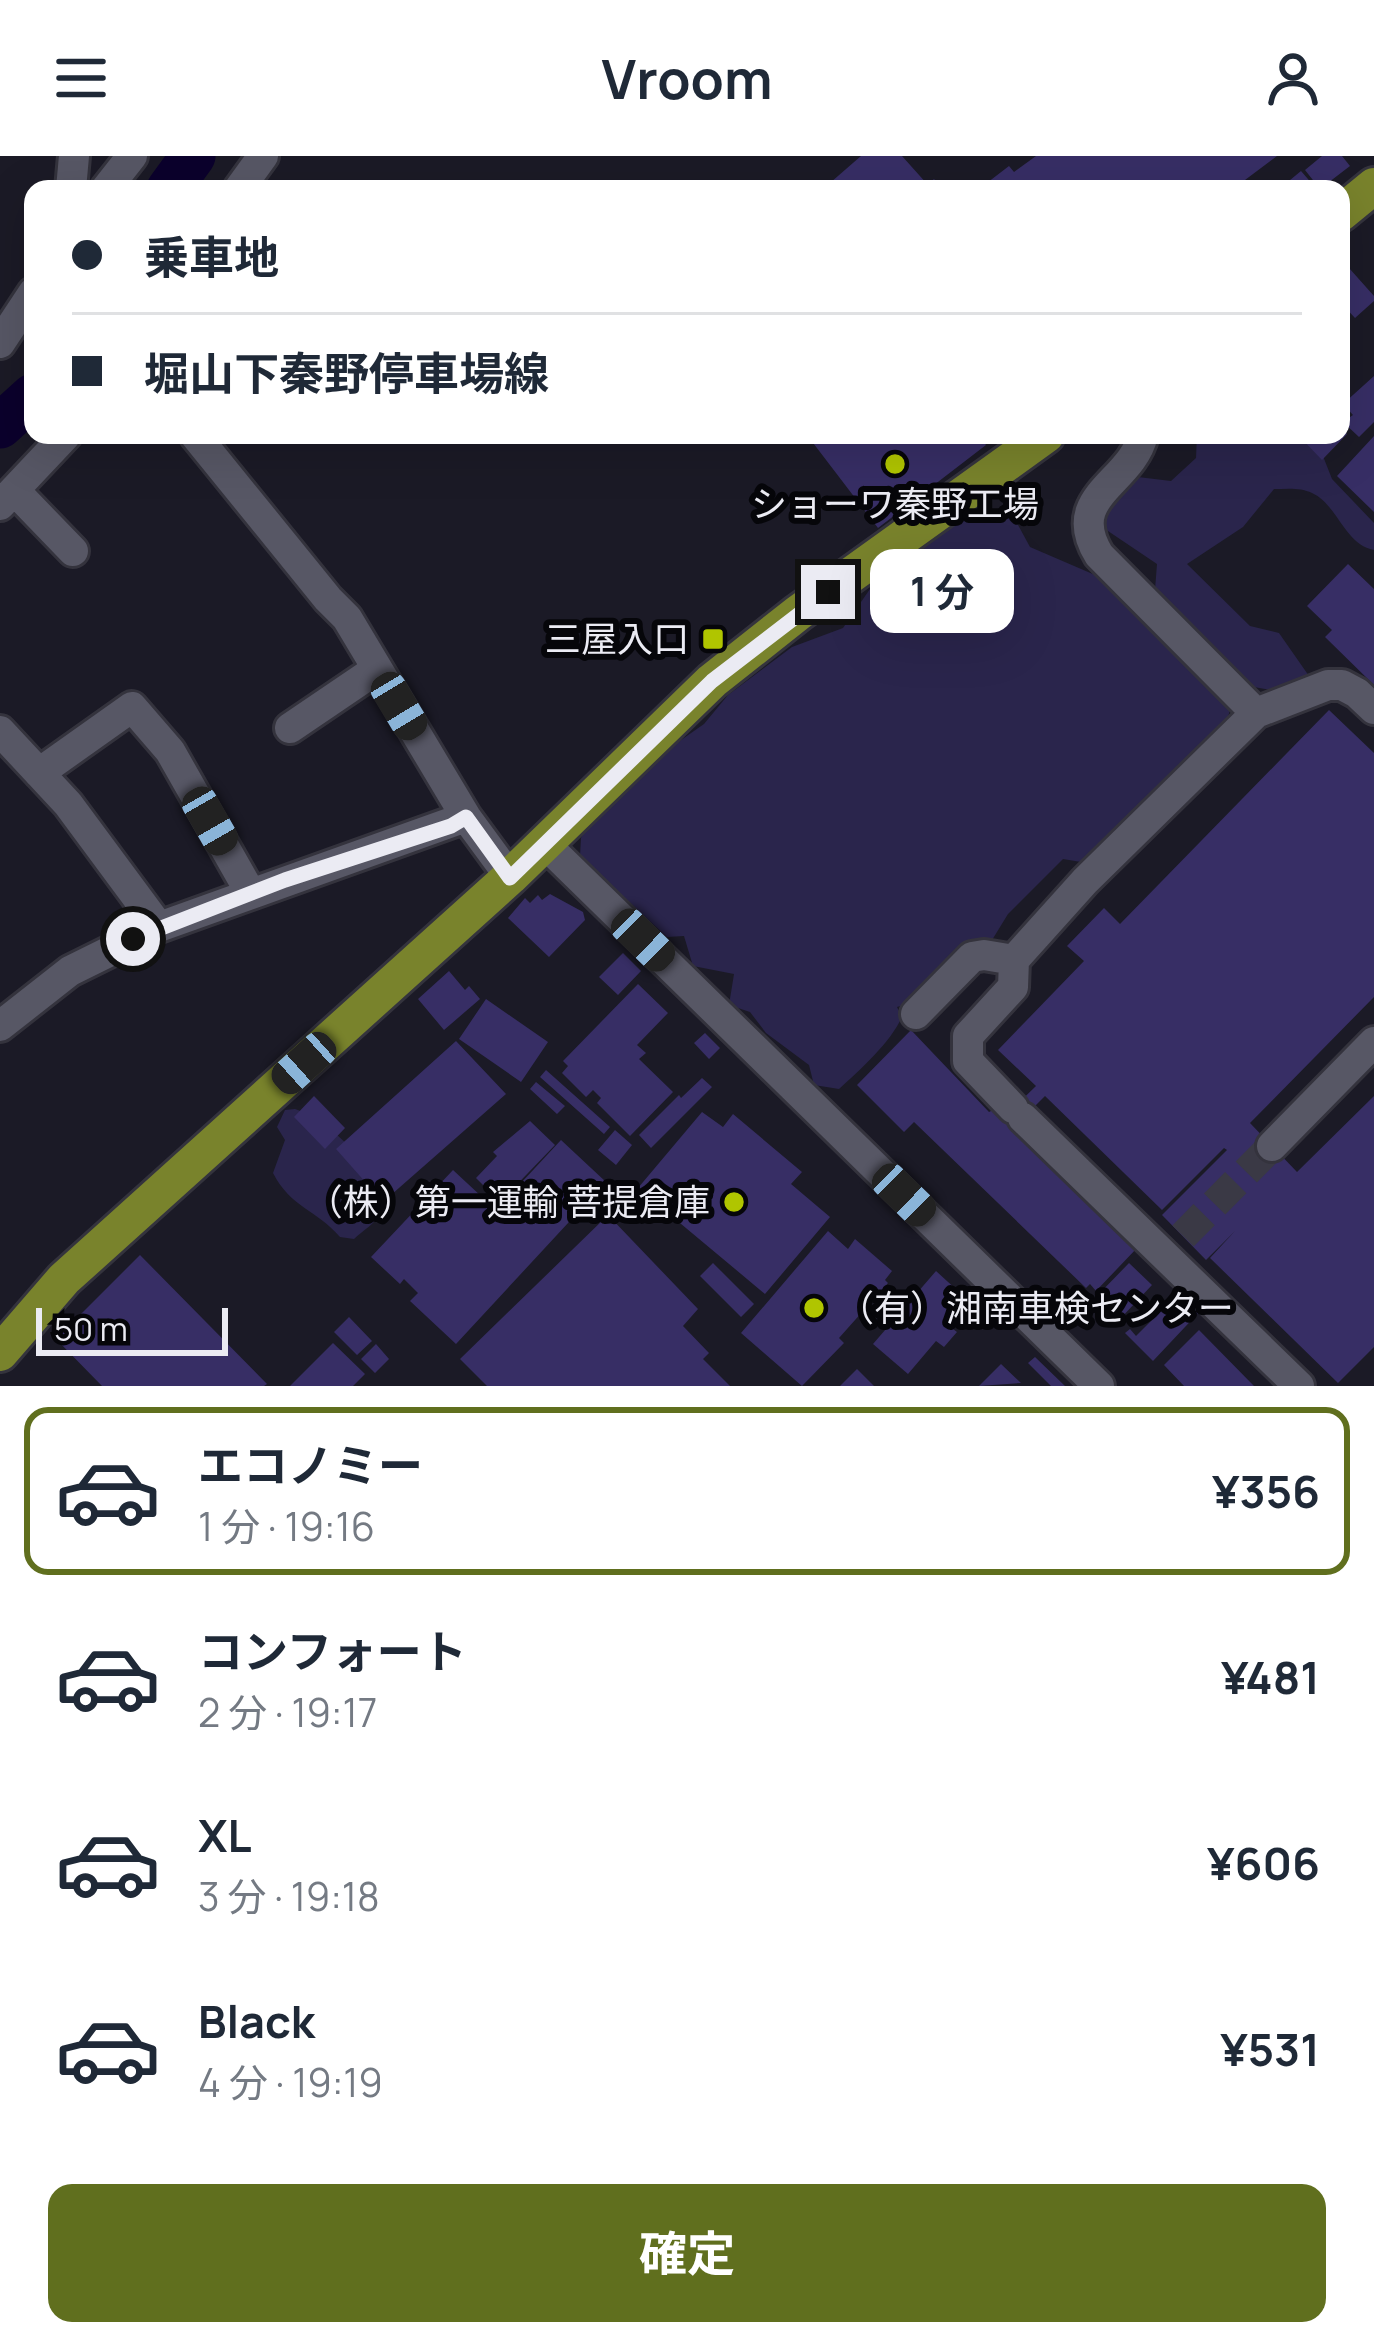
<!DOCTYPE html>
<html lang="ja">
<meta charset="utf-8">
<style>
body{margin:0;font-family:Manrope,"Noto Sans JP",sans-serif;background:#f2f2f3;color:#1f2937;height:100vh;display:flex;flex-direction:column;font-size:45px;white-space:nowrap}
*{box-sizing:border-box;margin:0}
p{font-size:39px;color:#747a83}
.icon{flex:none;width:66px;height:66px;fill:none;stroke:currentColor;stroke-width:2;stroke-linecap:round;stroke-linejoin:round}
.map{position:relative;height:1230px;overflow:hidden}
.details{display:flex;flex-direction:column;background:#fff;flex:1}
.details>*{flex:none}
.guide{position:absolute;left:24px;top:24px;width:1326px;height:264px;border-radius:24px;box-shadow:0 12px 48px #0002;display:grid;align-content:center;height:264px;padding:0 48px;background:#fff}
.scale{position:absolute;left:36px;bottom:30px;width:192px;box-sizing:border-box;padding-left:12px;border:6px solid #ebebf3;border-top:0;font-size:33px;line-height:42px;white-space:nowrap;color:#ebebf3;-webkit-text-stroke:9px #06060a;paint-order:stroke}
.end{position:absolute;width:54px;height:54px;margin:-27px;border:15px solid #ebebf3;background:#111;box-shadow:0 0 0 6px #111}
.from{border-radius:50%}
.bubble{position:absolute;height:84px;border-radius:24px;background:#fff;box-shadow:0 12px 48px #0002;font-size:39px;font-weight:700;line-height:84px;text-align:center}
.car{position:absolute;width:36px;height:72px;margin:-36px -18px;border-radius:15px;box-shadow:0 0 9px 3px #0007;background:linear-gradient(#222 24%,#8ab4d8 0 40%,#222 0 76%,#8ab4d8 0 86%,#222 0)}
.guide b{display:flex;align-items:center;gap:42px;height:114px;font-size:45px}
.guide b+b{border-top:3px solid #e0e1e3}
.guide i{width:30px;height:30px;background:#1f2937}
ul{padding:21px 0 0;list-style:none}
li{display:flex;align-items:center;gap:36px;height:168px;margin:0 24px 18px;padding:0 24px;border:6px solid transparent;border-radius:24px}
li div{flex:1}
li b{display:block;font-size:45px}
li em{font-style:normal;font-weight:700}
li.on{border-color:#606f1e}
li>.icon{width:108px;height:108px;stroke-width:1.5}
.primary-button{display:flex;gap:24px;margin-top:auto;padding:24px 48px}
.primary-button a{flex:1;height:138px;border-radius:24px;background:#606f1e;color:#fff;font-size:48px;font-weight:700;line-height:138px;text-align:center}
header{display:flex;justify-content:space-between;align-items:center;height:156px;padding:0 48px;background:#fff;font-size:54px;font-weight:700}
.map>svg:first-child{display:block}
</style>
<header><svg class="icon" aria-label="menu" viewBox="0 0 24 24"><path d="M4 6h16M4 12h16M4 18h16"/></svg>Vroom<svg class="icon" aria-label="person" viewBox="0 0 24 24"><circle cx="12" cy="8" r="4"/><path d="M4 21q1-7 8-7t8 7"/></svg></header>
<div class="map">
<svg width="1374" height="1230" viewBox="0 0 1374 1230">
<rect width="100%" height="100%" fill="#1b1a26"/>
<path fill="#2a254c" d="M1197,279H1304L1321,295L1332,323L1374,367V394C1345,389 1337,348 1312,337C1300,331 1286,333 1274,333L1243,371L1187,408L1250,470L1279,477L1309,520L1294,538L1237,528L1224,576L1087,707L1063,703L1008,758L989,789L915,846L897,851L902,861C890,887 861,913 839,933L814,929L809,909L766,877L750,856L729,849L734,818L693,810L684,780L667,781L580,701L581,682L591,658L651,605L704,568L728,539L792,491L843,472L879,420L973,356L1012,358L1030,391L1109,425L1155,434L1157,408L1105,373L1106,342L1138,321L1171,325L1196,302Z
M295,953C327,964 390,1018 380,1056C377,1067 362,1075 354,1083L340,1081C317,1054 291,1052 273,1017L285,984L277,971L285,954Z"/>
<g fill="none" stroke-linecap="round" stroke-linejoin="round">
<path stroke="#0b002c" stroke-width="45" d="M169,33L193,0
M0,270L33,240"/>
</g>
<path fill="#372e65" d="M861,0H902L928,29L934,23L942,33H823Z
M1036,0H1277L1233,33H979L1009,10L1014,16Z
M1322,0H1342L1350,10L1320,33L1305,14Z
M1301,15L1314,30L1288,33L1284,29Z
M1341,103L1374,140V145L1355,162L1341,147Z
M1374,220V266L1359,281L1343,266L1353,259L1343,248Z
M1341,272L1347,278L1322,304L1298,279H1341Z
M807,279H979L986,289L878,372Z
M1374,280V356L1337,320Z
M1348,408L1374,433V529L1325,481L1332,474L1307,450Z
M1329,554L1374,597V841L1250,967L1297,1016L1374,940V1191L1338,1227L1210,1102L1235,1075L1206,1104L1162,1059L1227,994L1224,992L1162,1054L1045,940L1014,971L1137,1092L1096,1135L1090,1128L1086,1132L914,966L904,976L857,929L911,874L989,956L995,953L1004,961L1036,930L998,894L1084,805L1067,790L1104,752L1120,768Z
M550,738L583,756L585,764L549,801L508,762L525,742L530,747L538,739L542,744Z
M623,797L641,815L618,839L599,821Z
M449,815L465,834L469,830L480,843L444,874L418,843Z
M638,828L668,857L637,889L646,897L639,903L673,936L630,980L597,947L601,942L593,934L586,941L562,917L568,910L563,905Z
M486,843L548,886L521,926L459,883Z
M705,877L720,892L709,903L694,887Z
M456,885L506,938L383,1046L336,993Z
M546,914L610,971L604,978L540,921Z
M702,922L712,931L651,992L639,979L679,939L681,942Z
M536,926L565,950L557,958L530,933Z
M314,940L345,972L325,993L294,961Z
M702,956L723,971L733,958L802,1016L791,1028L830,1061L765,1138L638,1032Z
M530,965L555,989L500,1046L476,1022L497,1000L493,996Z
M615,974L632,989L616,1009L598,994Z
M561,984L606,1026L456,1188L410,1145L418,1137L404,1123L400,1128L371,1101L453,1014L496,1054Z
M608,1059L698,1153L683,1170L709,1197L703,1203L730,1230H487L460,1203Z
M828,1075L848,1093L855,1083L892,1115L885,1124L888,1127L839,1182L844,1187L802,1230L741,1177Z
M140,1099L267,1228L264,1230H102L56,1183Z
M713,1107L754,1148L741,1161L700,1120Z
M1129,1107L1152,1129L1120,1163L1096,1141Z
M936,1115L970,1146L949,1170L957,1176L944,1191L936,1185L908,1218L873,1188Z
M1183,1133L1190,1140L1172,1157L1177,1162L1193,1147L1201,1154L1153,1205L1125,1177L1130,1173L1136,1180Z
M349,1161L372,1185L357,1199L334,1176Z
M1199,1174L1254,1230H1184L1164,1209Z
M333,1187L365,1218L353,1230H290Z
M376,1188L389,1203L375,1217L361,1203Z
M1035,1201L1065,1230H1051L1028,1207Z
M1001,1208L1021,1227L979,1230Z
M857,1213L874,1230H840Z"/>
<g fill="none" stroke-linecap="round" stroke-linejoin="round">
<path stroke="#3a3945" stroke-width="30" stroke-dasharray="30 15" stroke-linecap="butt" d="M1183,1080L1272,990"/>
<g stroke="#34333d" stroke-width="36">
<path id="minor" d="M71,33L74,0
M106,33L132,0
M239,33L263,0
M0,187L33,137
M195,279L328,443L347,462L466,661L510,721
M1143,279C1131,328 1063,340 1099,399L1256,557
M16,336L73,395
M0,349L66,279
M290,572L377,513
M0,575L68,648L159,771
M39,617L132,551L170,595L250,736
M545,688L1099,1230
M916,858L972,801L984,799L1014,804
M0,870L70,815L159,771L466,661
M1013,952L968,905V880L1013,831L1014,804L1085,725L1256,557L1328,529H1342L1357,537L1374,553
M1023,962L1299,1230
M1272,990L1374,886"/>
</g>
<g stroke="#34333d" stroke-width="42">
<path id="major" d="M1341,57L1374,30
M0,1197L64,1123L510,721L712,525L798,457L1046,279"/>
</g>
<use href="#minor" stroke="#575765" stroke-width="30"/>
<use href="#major" stroke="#79832c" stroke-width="36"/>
</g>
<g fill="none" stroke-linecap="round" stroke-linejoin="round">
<path stroke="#ebebf3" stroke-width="15" d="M133,783L285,724L451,670L466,661L510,722L712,525L828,436"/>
</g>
<g fill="#b0c500" stroke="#06060a" stroke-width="4.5">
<circle cx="895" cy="308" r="12"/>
<rect x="701" y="471" width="24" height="24" rx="6"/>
<circle cx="734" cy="1046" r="12"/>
<circle cx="814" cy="1152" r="12"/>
</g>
<g text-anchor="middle" stroke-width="12" stroke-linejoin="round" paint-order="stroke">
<g font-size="36" fill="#ebebf3" stroke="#06060a" text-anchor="end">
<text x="895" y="361" text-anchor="middle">ショーワ秦野工場</text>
<text x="689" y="496">三屋入口</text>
<text x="710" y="1059">（株）第一運輸 菩提倉庫</text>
<text x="838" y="1165" text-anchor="start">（有）湘南車検センター</text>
</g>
</g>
</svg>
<div class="scale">50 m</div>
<i class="end from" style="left:133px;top:783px"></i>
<i class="end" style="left:828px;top:436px"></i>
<div class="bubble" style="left:870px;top:393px;width:144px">1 分</div>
<i class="car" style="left:399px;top:550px;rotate:149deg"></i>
<i class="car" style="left:210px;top:665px;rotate:150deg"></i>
<i class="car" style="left:643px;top:784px;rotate:134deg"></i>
<i class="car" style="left:304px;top:907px;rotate:228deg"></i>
<i class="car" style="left:904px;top:1039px;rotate:134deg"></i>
<div class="guide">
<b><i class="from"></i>乗車地</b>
<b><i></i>堀山下秦野停車場線</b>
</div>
</div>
<section class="details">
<ul>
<li class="on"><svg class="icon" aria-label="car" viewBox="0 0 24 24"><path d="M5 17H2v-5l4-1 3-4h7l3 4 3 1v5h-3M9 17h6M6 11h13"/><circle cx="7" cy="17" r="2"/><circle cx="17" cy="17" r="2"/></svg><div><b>エコノミー</b><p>1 分 · 19:16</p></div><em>¥356</em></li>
<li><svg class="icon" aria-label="car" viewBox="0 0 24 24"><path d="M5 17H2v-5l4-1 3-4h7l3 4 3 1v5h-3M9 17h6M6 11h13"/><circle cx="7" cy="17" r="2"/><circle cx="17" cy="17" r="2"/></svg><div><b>コンフォート</b><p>2 分 · 19:17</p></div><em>¥481</em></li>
<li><svg class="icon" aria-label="car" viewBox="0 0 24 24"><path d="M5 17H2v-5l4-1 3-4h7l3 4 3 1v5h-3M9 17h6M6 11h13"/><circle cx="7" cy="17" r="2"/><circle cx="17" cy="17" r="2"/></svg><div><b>XL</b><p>3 分 · 19:18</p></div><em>¥606</em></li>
<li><svg class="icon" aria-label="car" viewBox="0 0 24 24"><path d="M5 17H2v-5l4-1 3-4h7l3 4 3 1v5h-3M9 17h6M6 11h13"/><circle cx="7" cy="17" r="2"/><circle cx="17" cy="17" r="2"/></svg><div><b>Black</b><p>4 分 · 19:19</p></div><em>¥531</em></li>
</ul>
<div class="primary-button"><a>確定</a></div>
</section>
